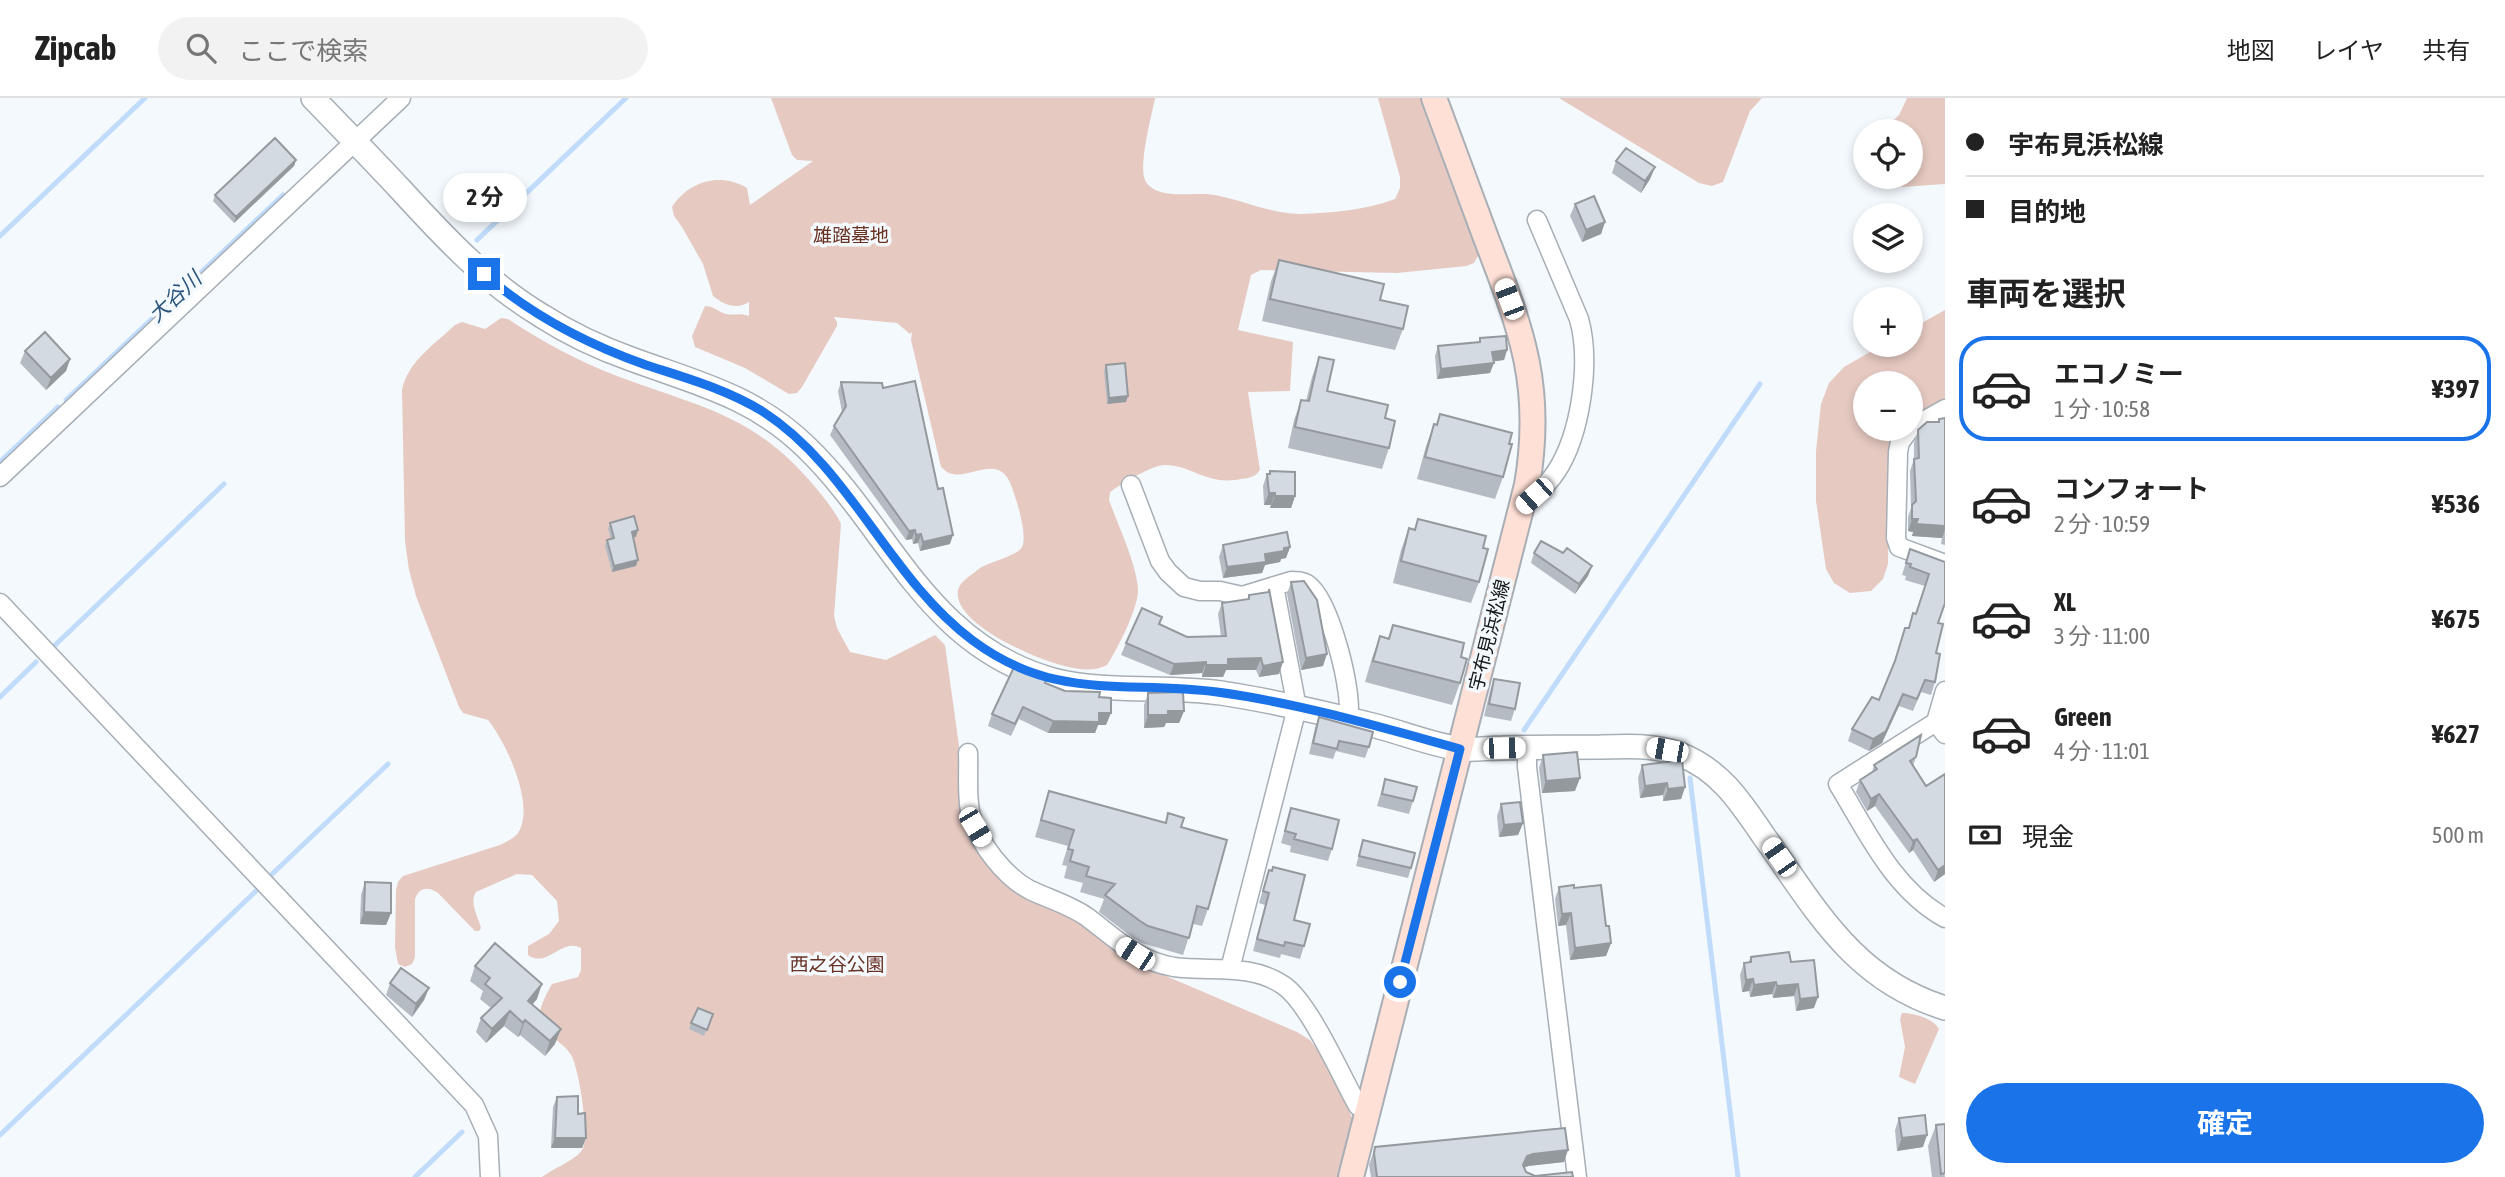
<!DOCTYPE html>
<html lang="ja">
<meta charset="utf-8">
<style>
body{margin:0;font-family:"Asap Condensed","Noto Sans JP",sans-serif;background:#f2f2f2;color:#222;height:100vh;display:flex;flex-direction:column;font-size:26px;white-space:nowrap}
*{box-sizing:border-box;margin:0}
p{font-size:23px;color:#767676}
.icon{flex:none;width:38px;height:38px;fill:none;stroke:currentColor;stroke-width:2;stroke-linecap:round;stroke-linejoin:round}
.map{position:relative;flex:1;overflow:hidden}
.details{display:flex;flex-direction:column;background:#fff;width:560px}
.details>*{flex:none}
.top-card{display:grid;align-content:center;height:154px;padding:0 21px;background:#fff}
.controls{position:absolute;left:1853px;top:21px;display:grid;gap:14px}
.controls a{display:grid;place-items:center;width:70px;height:70px;border-radius:50%;background:#fff;box-shadow:0 4px 10px #0003;font-size:35px}
.end{position:absolute;width:32px;height:32px;margin:-16px;border:9px solid #1a73e8;background:#fff;box-shadow:0 0 0 4px #fff}
.from{border-radius:50%}
.bubble{position:absolute;height:49px;border-radius:24px;background:#fff;box-shadow:0 4px 10px #0003;font-size:23px;font-weight:700;line-height:49px;text-align:center}
.car{position:absolute;width:21px;height:42px;margin:-21px -10px;border-radius:9px;box-shadow:0 0 5px 2px #0007;background:linear-gradient(#fff 24%,#345 0 40%,#fff 0 76%,#345 0 86%,#fff 0)}
.top-card b{display:flex;align-items:center;gap:24px;height:66px;font-size:26px}
.top-card b+b{border-top:2px solid #e0e0e0}
.top-card i{width:18px;height:18px;background:#222}
ul{padding:0;list-style:none}
li{display:flex;align-items:center;gap:21px;height:105px;margin:0 14px 10px;padding:0 7px;border:4px solid transparent;border-radius:28px}
li div{flex:1}
li b{display:block;font-size:26px}
li em{font-style:normal;font-weight:700}
li.active{border-color:#1a73e8}
li>.icon{width:63px;height:63px;stroke-width:1.5}
h2{padding:0 21px;font-size:32px;line-height:84px}
.pay{display:flex;align-items:center;gap:18px;height:77px;padding:0 21px;font-size:26px}
.pay p{margin-inline-start:auto}
.button{display:flex;gap:14px;margin-top:auto;padding:14px 21px}
.button a{flex:1;height:80px;border-radius:42px;background:#1a73e8;color:#fff;font-size:28px;font-weight:700;line-height:80px;text-align:center}
header{display:flex;align-items:center;gap:42px;box-sizing:border-box;height:98px;padding:0 35px;background:#fff;border-bottom:2px solid #e0e0e0}
header strong{font-size:33px}
nav{display:flex;gap:38px;margin-inline-start:auto;font-size:24px}
.search{width:490px;height:63px;background:#f2f2f2;display:flex;align-items:center;gap:18px;box-sizing:border-box;padding:0 24px;border-radius:38px;color:#767676;font-size:26px}
main{display:flex;flex:1;min-height:0}
.map>svg:first-child{display:block}
</style>
<header>
<strong>Zipcab</strong>
<div class="search"><svg class="icon" aria-label="search" viewBox="0 0 24 24"><circle cx="10" cy="10" r="6"/><path d="M15 15l6 6"/></svg>ここで検索</div>
<nav><a>地図</a><a>レイヤ</a><a>共有</a></nav>
</header>
<main>
<div class="map">
<svg width="1945" height="1079" viewBox="0 0 1945 1079">
<rect width="100%" height="100%" fill="#f4f9fd"/>
<path fill="#e6cac2" d="M771,0H1155C1152,17 1137,71 1146,84C1157,101 1187,95 1206,96C1238,99 1268,116 1300,116C1331,115 1367,112 1395,101L1400,90V79L1378,0H1422L1478,149V158L1474,165L1466,168L1397,175L1261,172L1251,177L1238,232L1293,244L1290,293L1248,294L1260,372C1255,379 1250,380 1241,381C1206,388 1193,367 1165,367C1152,367 1121,386 1110,394L1109,402C1118,427 1137,467 1138,491C1139,509 1117,552 1107,567C1089,577 1063,568 1045,562C1022,554 952,522 958,492C960,483 973,476 980,470C991,463 1017,458 1022,449C1028,437 1016,400 1011,387C998,354 970,383 949,375C946,374 944,371 941,369L911,242L912,234L910,236L897,225L834,219L837,224V228L802,289L797,295L789,296L745,270L695,249L692,238L705,208C714,208 718,214 726,216C734,218 741,214 749,218V204C737,212 724,207 713,198L703,166L682,129L674,118L672,109C689,83 720,74 747,90L750,107L813,63L797,62L792,57Z
M1559,0H1762L1750,13L1723,84L1712,88L1699,85Z
M1907,0H1945V86L1887,90C1879,89 1876,87 1875,79H1911V33H1882L1899,17Z
M1945,212V301L1911,320V285H1866V331H1898L1892,341L1889,353L1888,466L1883,481L1871,493L1850,495L1834,485L1826,471L1816,403V353L1821,306L1829,285L1844,269L1882,247H1911V231Z
M501,220L508,221C543,244 578,263 617,278C696,308 751,315 810,383C821,396 834,411 841,426L834,518L837,530L850,554L886,562L935,537L945,547L960,655L987,764L997,778L1010,790L1077,822L1131,863L1297,934L1310,942L1319,954L1353,1021L1341,1079H542C552,1071 576,1062 582,1052C590,1041 579,969 571,957C563,943 543,937 540,921C538,911 547,895 552,886L578,879L581,872V850C562,839 547,871 528,857V848L549,836L559,823L557,803L532,777L517,776L476,794C469,805 478,818 481,830L479,833H475L437,794C426,788 419,790 415,801V859L412,866L405,869L398,866L395,849L396,792L398,784L403,778L500,747C506,744 513,741 518,735C536,708 506,644 488,622L463,615L459,609L416,498L409,472L405,443L402,292C408,263 434,247 455,227L462,224L485,231Z
M1902,915C1914,915 1934,921 1939,931L1915,986L1899,979L1905,949L1900,921Z"/>
<g fill="none" stroke-linecap="round" stroke-linejoin="round">
<path stroke="#c0dcfa" stroke-width="5" d="M0,138L145,0
M477,142L626,0
M66,302L283,97
M0,364L58,309
M52,550L224,386
M0,599L36,564
M1524,632L1760,286
M1690,680L1738,1079
M269,779L388,666
M0,1037L256,793
M415,1079L462,1034"/>
<g stroke="#a7aeb6" stroke-width="21">
<path id="minor" d="M1911,330L1945,311
M1910,331L1900,344L1898,354L1896,440L1899,449L1945,466
M0,379L401,0
M1131,387L1160,463L1168,474L1184,489L1200,493H1220L1242,498L1291,483C1297,483 1302,483 1307,486C1330,501 1354,597 1348,621
M1522,409C1534,398 1547,388 1556,374C1581,336 1591,264 1579,221L1537,122
M0,505L474,1007L488,1038L490,1079
M1945,593L1936,624L1945,636
M1936,624L1838,686C1868,735 1893,791 1945,820
M1527,649V669L1577,1079
M968,655C969,675 966,699 971,718C979,746 1005,779 1030,792C1049,801 1070,807 1087,819C1115,840 1137,863 1174,869C1210,874 1250,865 1283,887C1309,904 1341,978 1358,1008L1368,1011
M1230,871L1297,610L1274,488"/>
</g>
<g stroke="#a7aeb6" stroke-width="26">
<path id="tertiary" d="M313,0C343,31 373,62 402,93C445,140 487,185 542,218C570,236 600,250 631,261C696,285 754,298 806,349C891,431 926,547 1053,582C1108,596 1166,587 1221,595C1273,603 1325,615 1376,628C1403,635 1435,648 1462,651C1475,652 1489,650 1502,650C1535,649 1568,649 1601,649C1627,648 1654,647 1679,656C1719,671 1740,703 1763,737C1816,811 1852,881 1945,910"/>
</g>
<g stroke="#a7aeb6" stroke-width="28">
<path id="secondary" d="M1351,1079L1527,387C1544,287 1521,231 1486,140C1469,93 1451,47 1434,0"/>
</g>
<use href="#minor" stroke="#fff" stroke-width="18"/>
<use href="#tertiary" stroke="#fff" stroke-width="23"/>
<use href="#secondary" stroke="#ffe0d6" stroke-width="24"/>
</g>
<path fill="#b5bbc2" d="M296,62L294,68L234,125L213,103L215,97Z
M1616,63L1655,69L1650,81L1641,95L1612,75Z
M1575,106L1605,124L1601,136L1582,144L1570,118Z
M1279,162L1380,202L1403,231L1395,252L1262,223L1271,183Z
M1480,240L1507,252L1504,262L1493,263L1490,275L1437,281L1435,258L1438,248L1479,244Z
M25,253L70,261L66,273L46,292L20,265Z
M1319,259L1327,293L1385,320L1389,350L1382,371L1288,350L1294,322L1301,302L1306,303L1312,279Z
M1106,267L1126,304L1107,306L1104,273Z
M841,284L883,290L950,446L920,453L918,445L913,446L912,441L906,442L830,337L834,328L842,314L838,293Z
M1440,316L1509,346L1503,379L1495,401L1417,381L1426,348L1434,326L1436,327Z
M1945,320V447L1941,446L1942,440L1912,438L1913,434L1908,433V419L1911,410L1910,373L1914,361V345L1918,332L1937,324L1939,321Z
M1270,373L1295,398L1291,410H1270L1271,407H1264L1263,388L1267,376H1269Z
M1418,421L1483,450L1479,484L1471,505L1393,485L1401,452L1409,430L1414,432Z
M610,425L636,439H633L636,468L612,474L605,448L607,442L611,441L608,431Z
M1223,447L1290,449L1286,460L1281,461L1280,464L1265,467L1262,475L1223,480L1219,459Z
M1910,451L1945,464L1936,555L1935,584L1931,597L1921,594L1913,613L1899,608L1882,645L1869,653L1848,643L1852,631L1879,602L1893,569L1905,530H1908L1913,515L1915,516L1925,488L1905,482L1906,478L1902,477Z
M1534,455L1592,468L1588,478L1575,496L1531,465Z
M1291,484L1323,568L1301,572L1287,496Z
M1269,491L1279,576L1259,579L1256,572H1226L1223,579H1202V575L1170,577L1121,557L1126,545L1160,526L1187,539H1221L1218,516L1222,505L1247,502L1249,497L1268,495Z
M1393,527L1461,559L1460,585L1452,607L1365,584L1372,560L1380,538L1388,540Z
M1494,581L1515,611L1511,623L1484,618L1490,593Z
M1045,585L1065,593L1099,599L1106,627H1098L1095,635H1048L1019,621L1011,638L988,628L992,616Z
M1148,595L1184,613L1179,625H1166L1164,629L1144,630V607Z
M1319,619L1369,649L1365,660L1336,653L1333,661L1309,656L1315,630Z
M1543,657L1575,693L1542,695L1539,670Z
M1916,659L1913,668L1926,688L1945,676V776L1934,784L1913,752L1909,755L1875,708L1867,713L1856,694L1860,682L1872,674L1874,667Z
M1642,667L1685,689L1681,701L1663,703V697L1640,700L1638,680Z
M1385,681L1413,703L1409,716L1377,708Z
M1049,693L1165,725L1168,715L1181,729L1208,811L1202,828L1193,826L1183,857L1142,845L1133,840L1099,814L1104,801L1080,794L1083,785L1064,780L1067,768L1062,767L1068,748L1035,739Z
M1501,706L1523,725L1518,737L1499,739L1497,718Z
M1291,710L1332,751L1328,763L1290,754L1291,748L1281,745Z
M1363,742L1411,770L1408,780L1356,768Z
M1269,772L1294,822L1304,848L1300,861L1281,856L1280,860L1253,853L1265,807L1259,805Z
M365,784L391,815L386,827L360,826L361,797Z
M1559,789L1574,790L1606,828L1611,845L1606,858L1570,862L1566,827L1558,828L1555,801Z
M1751,859L1791,864L1814,910L1796,913L1794,898L1773,900L1772,896L1750,899L1749,893L1742,894L1740,877L1744,865H1748Z
M475,868L537,901L532,907L555,946L545,958L520,937L518,939L504,928L486,945L476,934L481,920L491,910L480,901L483,893L470,883Z
M390,885L429,890L424,902L412,919L386,897Z
M713,916L704,938L689,931L691,925Z
M557,999L578,1016L586,1040L582,1050H551L553,1009Z
M1899,1020L1923,1049L1897,1053L1895,1032Z
M1936,1027L1945,1079H1932L1928,1048Z
M1375,1049L1564,1064L1528,1068L1524,1070L1526,1074L1535,1078L1573,1079H1371L1369,1067Z"/>
<path fill="#94999e" d="M296,62L294,68L234,125L236,119Z
M1655,69L1650,81L1641,95L1645,83Z
M1605,124L1601,136L1582,144L1586,132Z
M1507,252L1504,262L1489,264L1492,254Z
M70,261L66,273L46,292L51,280Z
M1494,265L1490,275L1437,281L1441,271Z
M1128,298L1126,304L1107,306L1109,300Z
M1269,395H1275L1271,407H1264Z
M1275,398H1295L1291,410H1270Z
M1912,421H1918L1913,434L1908,433Z
M1916,426L1945,428V432L1942,440L1912,438Z
M638,432L636,439L630,440L632,434Z
M915,432L912,441L906,442L909,433Z
M921,436L918,445L913,446L916,437Z
M953,437L950,446L920,453L923,444Z
M1290,449L1286,460L1281,461L1280,464L1265,467L1262,475L1223,480L1227,469Z
M638,462L636,468L612,474L614,468Z
M1592,468L1588,478L1575,496L1579,486Z
M1327,556L1323,568L1301,572L1306,560Z
M1261,560L1256,572H1226L1223,579H1202L1206,567L1228,561Z
M1206,564L1202,575L1170,577L1174,566Z
M1283,564L1279,576L1259,579L1263,568Z
M1903,596L1899,608L1882,645L1869,653L1873,641Z
M1168,613H1184L1179,625H1166L1164,629L1144,630L1148,617Z
M1099,615H1111L1106,627H1098L1095,635H1048L1053,623Z
M1580,680L1575,693L1542,695L1546,683Z
M1667,685L1663,697L1640,700L1645,688Z
M1685,689L1681,701L1663,703L1668,691Z
M1879,696L1875,708L1867,713L1871,701Z
M1523,725L1518,737L1499,739L1504,727Z
M1917,741L1913,752L1909,755L1913,743Z
M1945,767V776L1934,784L1938,772Z
M364,814L391,815L386,827L360,826Z
M1571,815L1566,827L1558,828L1562,816Z
M1611,845L1606,858L1570,862L1575,850Z
M1753,881L1749,893L1742,894L1746,882Z
M1776,884L1772,896L1750,899L1754,887Z
M542,886L537,901L522,918L528,903Z
M1798,886L1794,898L1773,900L1777,888Z
M429,890L424,902L412,919L416,906Z
M1818,899L1814,910L1796,913L1800,901Z
M510,913L504,928L486,945L492,931Z
M525,922L520,937L518,939L523,925Z
M561,931L555,946L545,958L550,943Z
M1927,1037L1923,1049L1897,1053L1902,1040Z
M555,1040H586L582,1050H551Z
M1568,1052L1564,1064L1528,1068L1523,1070L1519,1079L1527,1058L1533,1056Z"/>
<path fill="#d3dae2" stroke="#94999e" stroke-width="2" d="M275,40L296,62L236,119L215,97Z
M1626,50L1655,69L1645,83L1616,63Z
M1594,98L1605,124L1586,132L1575,106Z
M1279,162L1384,186L1380,202L1408,208L1403,231L1270,201Z
M45,234L70,261L51,280L25,253Z
M1506,238L1507,252L1492,254L1494,265L1441,271L1438,248L1480,244V240Z
M1319,259L1334,262L1327,293L1388,307L1385,320L1395,323L1389,350L1295,329L1301,302L1309,303Z
M1125,265L1128,298L1109,300L1106,267Z
M915,283L938,391L943,390L953,437L923,444L921,436L916,437L915,432L909,433L834,328L846,308L841,284L882,285L883,290Z
M1440,316L1512,335L1509,346H1512L1503,379L1425,359L1434,326L1437,327Z
M1945,320V428L1916,426L1918,421H1912V407L1916,403L1914,361L1919,360L1918,332L1927,324H1939V321Z
M1270,373L1295,374V398H1275V395H1269L1267,376H1270Z
M634,418L638,432L632,434L638,462L614,468L607,442L614,440L610,425Z
M1418,421L1486,438L1483,450L1488,451L1479,484L1401,463L1409,430L1415,432Z
M1287,434L1290,449L1284,450V453L1265,456L1266,464L1227,469L1223,447Z
M1541,443L1563,455L1567,450L1592,468L1579,486L1534,455Z
M1910,451L1945,464V505L1938,525L1943,526L1936,555L1940,556L1935,584L1925,582L1917,601L1903,596L1886,633L1873,641L1852,631L1872,599L1879,602L1895,563L1905,530H1909L1913,515L1916,516L1929,476L1910,469L1911,466L1906,465Z
M1304,483L1317,502L1327,556L1306,560L1291,484Z
M1269,491L1283,564L1263,568L1261,560L1228,561V567H1206V564L1174,566L1126,545L1142,510L1162,519L1159,526L1187,539L1226,538L1222,505L1249,501V497L1269,494Z
M1393,527L1464,545L1461,559L1467,561L1460,585L1373,563L1380,538L1389,541Z
M1014,569L1046,582L1045,585L1065,593L1100,594L1099,599L1111,600V615H1099V624L1053,623L1023,609L1015,626L992,616Z
M1494,581L1520,585L1515,611L1489,606Z
M1183,594L1184,613H1168V617H1148V595Z
M1319,619L1373,634L1369,649L1339,643L1337,651L1313,645Z
M1921,637L1916,659L1910,663L1926,688L1945,676V767L1938,772L1917,741L1913,743L1879,696L1871,701L1860,682L1877,671L1874,667Z
M1577,654L1580,680L1546,683L1543,657Z
M1682,662L1685,689L1668,691L1667,685L1645,688L1642,667Z
M1385,681L1417,689L1413,703L1382,696Z
M1049,693L1166,725L1168,715L1184,720L1181,729L1227,742L1208,811L1197,808L1189,840L1148,828L1140,823L1105,797L1115,786L1086,778L1089,769L1070,763L1073,752L1068,751L1074,732L1041,722Z
M1520,704L1523,725L1504,727L1501,706Z
M1291,710L1339,722L1332,751L1294,741L1296,736L1285,733Z
M1363,742L1415,755L1411,770L1359,758Z
M1273,769L1305,777L1294,822L1310,826L1304,848L1285,844L1284,848L1257,841L1269,795L1263,793L1269,772L1272,773Z
M365,784L391,785V815L364,814Z
M1574,787V790L1601,787L1606,828H1609L1611,845L1575,850L1571,815L1562,816L1559,789Z
M495,845L542,886L528,903L561,931L550,943L525,922L523,925L510,913L492,931L481,920L502,900L485,886L490,880L475,868Z
M1789,854L1791,864L1814,862L1818,899L1800,901L1798,886L1777,888L1776,884L1754,887L1753,881L1746,882L1744,865L1751,864V859Z
M401,870L429,890L416,906L390,885Z
M698,910L713,916L707,932L691,925Z
M578,998V1016L585,1015L586,1040H555L557,999Z
M1925,1017L1927,1037L1902,1040L1899,1020Z
M1945,1026V1075L1941,1076L1936,1027Z
M1565,1030L1568,1052L1533,1056L1527,1058L1523,1067L1526,1074L1535,1078L1572,1074L1573,1079H1377L1374,1055L1375,1049Z"/>
<g fill="none" stroke-linecap="round" stroke-linejoin="round">
<path stroke="#1a73e8" stroke-width="9" d="M484,176C531,217 587,246 646,267C686,280 726,291 762,313C851,370 888,479 972,542C1055,604 1123,582 1217,594C1299,605 1380,629 1460,651L1400,884"/>
</g>
<g text-anchor="middle" stroke-width="7" stroke-linejoin="round" paint-order="stroke">
<g font-size="19" fill="#683222" stroke="#f4f9fd">
<text x="851" y="144">雄踏墓地</text>
<text x="837" y="873">西之谷公園</text>
</g>
<g font-size="19" fill="#171a1c" stroke="#f4f9fd">
<text transform="translate(1489 537) rotate(-76)" y="7">宇布見浜松線</text>
</g>
<g font-size="21" font-style="italic" fill="#2a547c" stroke="#f4f9fd">
<text transform="translate(175 199) rotate(-43)" y="7">大谷川</text>
</g>
</g>
</svg>
<div class="controls">
<a><svg class="icon" aria-label="locate" viewBox="0 0 24 24"><circle cx="12" cy="12" r="6"/><path d="M12 2v4M12 18v4M2 12h4M18 12h4"/></svg></a>
<a><svg class="icon" aria-label="layers" viewBox="0 0 24 24"><path d="M12 4l9 5-9 5-9-5zM3 14l9 5 9-5"/></svg></a>
<a>+</a>
<a>−</a>
</div>
<i class="end from" style="left:1400px;top:884px"></i>
<i class="end" style="left:484px;top:176px"></i>
<div class="bubble" style="left:443px;top:75px;width:84px">2 分</div>
<i class="car" style="left:1509px;top:201px;rotate:339deg"></i>
<i class="car" style="left:1534px;top:398px;rotate:228deg"></i>
<i class="car" style="left:1504px;top:650px;rotate:89deg"></i>
<i class="car" style="left:1667px;top:652px;rotate:280deg"></i>
<i class="car" style="left:975px;top:729px;rotate:149deg"></i>
<i class="car" style="left:1779px;top:759px;rotate:325deg"></i>
<i class="car" style="left:1135px;top:856px;rotate:303deg"></i>
</div>
<section class="details">
<div class="top-card">
<b><i class="from"></i>宇布見浜松線</b>
<b><i></i>目的地</b>
</div>
<h2>車両を選択</h2>
<ul>
<li class="active"><svg class="icon" aria-label="car" viewBox="0 0 24 24"><path d="M5 17H2v-5l4-1 3-4h7l3 4 3 1v5h-3M9 17h6M6 11h13"/><circle cx="7" cy="17" r="2"/><circle cx="17" cy="17" r="2"/></svg><div><b>エコノミー</b><p>1 分 · 10:58</p></div><em>¥397</em></li>
<li><svg class="icon" aria-label="car" viewBox="0 0 24 24"><path d="M5 17H2v-5l4-1 3-4h7l3 4 3 1v5h-3M9 17h6M6 11h13"/><circle cx="7" cy="17" r="2"/><circle cx="17" cy="17" r="2"/></svg><div><b>コンフォート</b><p>2 分 · 10:59</p></div><em>¥536</em></li>
<li><svg class="icon" aria-label="car" viewBox="0 0 24 24"><path d="M5 17H2v-5l4-1 3-4h7l3 4 3 1v5h-3M9 17h6M6 11h13"/><circle cx="7" cy="17" r="2"/><circle cx="17" cy="17" r="2"/></svg><div><b>XL</b><p>3 分 · 11:00</p></div><em>¥675</em></li>
<li><svg class="icon" aria-label="car" viewBox="0 0 24 24"><path d="M5 17H2v-5l4-1 3-4h7l3 4 3 1v5h-3M9 17h6M6 11h13"/><circle cx="7" cy="17" r="2"/><circle cx="17" cy="17" r="2"/></svg><div><b>Green</b><p>4 分 · 11:01</p></div><em>¥627</em></li>
</ul>
<div class="pay"><svg class="icon" aria-label="cash" viewBox="0 0 24 24"><path d="M3 7h18v10H3z"/><circle cx="12" cy="12" r="2"/></svg>現金<p>500 m</p></div>
<div class="button"><a>確定</a></div>
</section>
</main>
